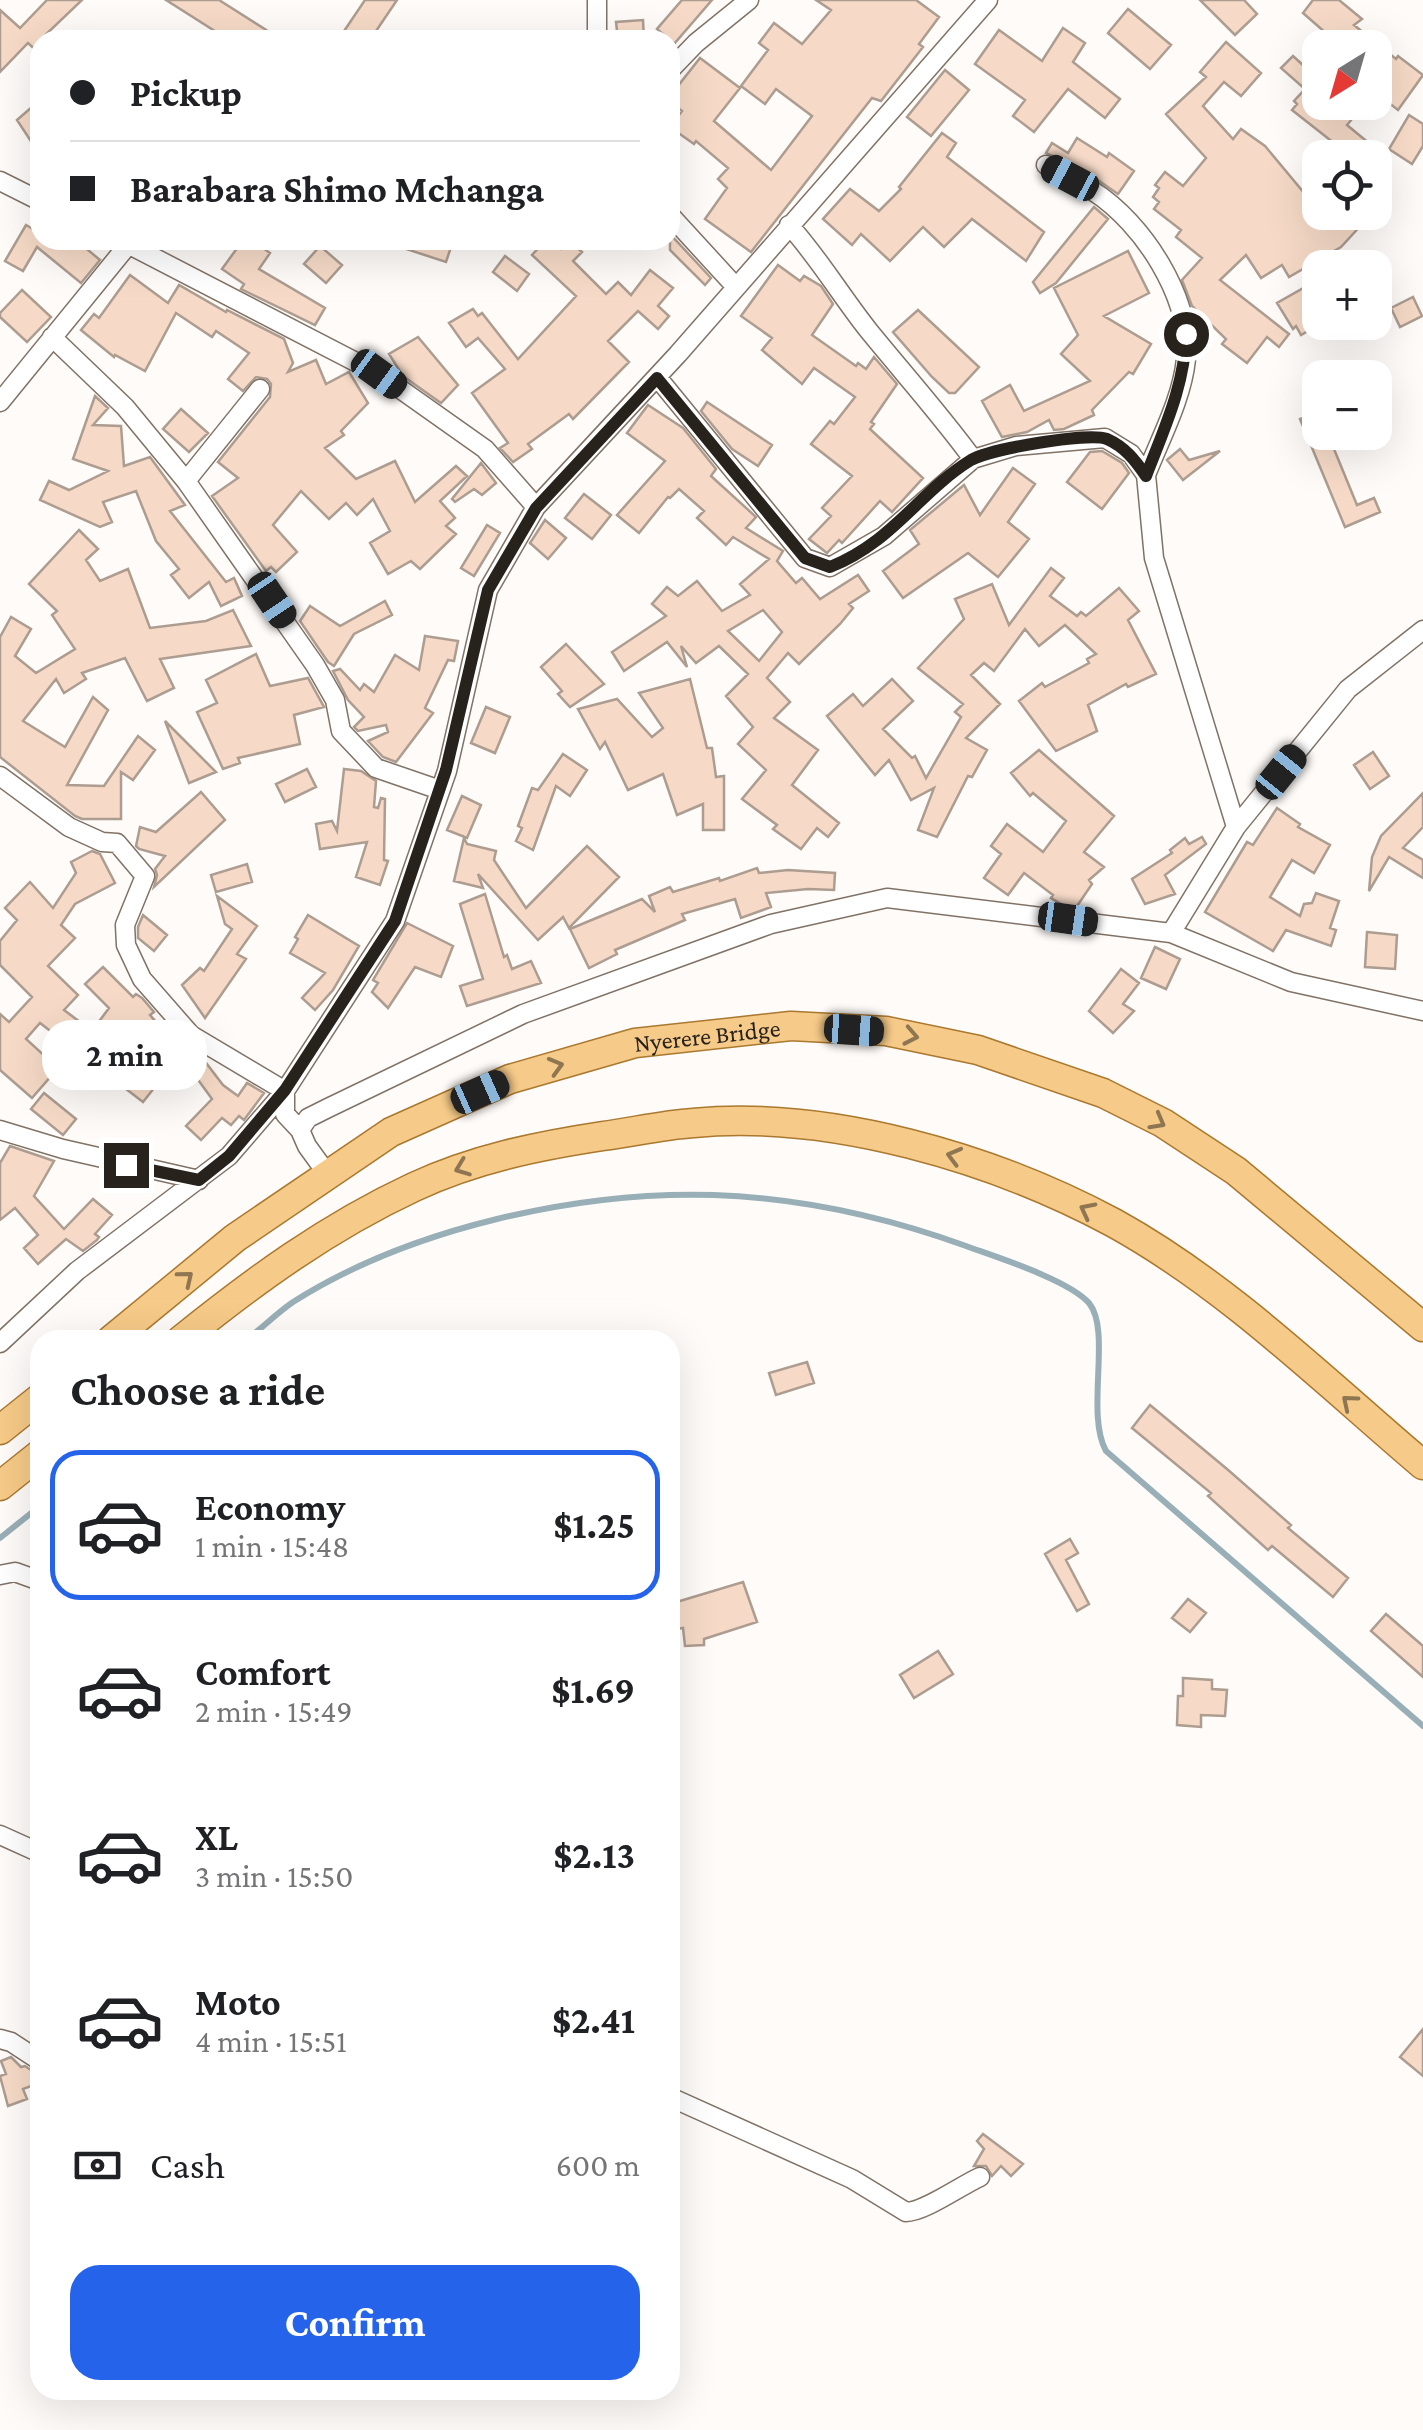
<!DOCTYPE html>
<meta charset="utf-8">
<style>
body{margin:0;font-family:"Crimson Pro",serif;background:#f2f2f2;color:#202124;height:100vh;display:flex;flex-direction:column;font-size:38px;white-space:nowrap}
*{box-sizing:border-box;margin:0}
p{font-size:32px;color:#757577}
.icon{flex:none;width:55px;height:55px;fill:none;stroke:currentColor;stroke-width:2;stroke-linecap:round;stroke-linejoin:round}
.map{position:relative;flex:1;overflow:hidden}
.drawer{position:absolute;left:30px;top:1330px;width:650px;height:1070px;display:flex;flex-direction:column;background:#fff;border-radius:30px;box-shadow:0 10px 40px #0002}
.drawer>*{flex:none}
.top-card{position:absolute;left:30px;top:30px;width:650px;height:220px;border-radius:30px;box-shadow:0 10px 40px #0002;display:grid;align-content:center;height:220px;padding:0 40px;background:#fff}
.needle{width:65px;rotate:217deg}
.fabs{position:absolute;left:1302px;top:30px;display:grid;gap:20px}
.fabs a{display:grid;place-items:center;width:90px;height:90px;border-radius:20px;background:#fff;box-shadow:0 10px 40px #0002;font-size:50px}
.end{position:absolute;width:45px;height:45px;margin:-22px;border:12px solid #28221d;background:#fff;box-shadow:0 0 0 5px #fff}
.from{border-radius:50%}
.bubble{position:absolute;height:70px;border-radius:30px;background:#fff;box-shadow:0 10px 40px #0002;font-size:32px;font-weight:700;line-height:70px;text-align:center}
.car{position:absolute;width:30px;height:60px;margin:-30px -15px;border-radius:12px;box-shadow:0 0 8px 2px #0007;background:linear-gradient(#222 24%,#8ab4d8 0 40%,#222 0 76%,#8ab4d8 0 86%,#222 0)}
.top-card b{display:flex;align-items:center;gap:35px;height:95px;font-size:38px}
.top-card b+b{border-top:2px solid #e0e0e0}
.top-card i{width:25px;height:25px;background:#202124}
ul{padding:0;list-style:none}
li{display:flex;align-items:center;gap:30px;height:150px;margin:0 20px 15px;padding:0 20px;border:5px solid transparent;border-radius:30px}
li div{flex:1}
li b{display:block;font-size:38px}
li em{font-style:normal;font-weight:700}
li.active{border-color:#2563eb}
li>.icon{width:90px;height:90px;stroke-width:1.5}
h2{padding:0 40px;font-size:45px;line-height:120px}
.pay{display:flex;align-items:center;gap:25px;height:110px;padding:0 40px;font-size:38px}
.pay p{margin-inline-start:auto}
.button{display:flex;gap:20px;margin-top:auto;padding:20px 40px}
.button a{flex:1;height:115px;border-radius:30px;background:#2563eb;color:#fff;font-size:40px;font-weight:700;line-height:115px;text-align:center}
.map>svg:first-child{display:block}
</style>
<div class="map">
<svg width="1423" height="2430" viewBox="0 0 1423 2430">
<rect width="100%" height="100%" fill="#fefbf8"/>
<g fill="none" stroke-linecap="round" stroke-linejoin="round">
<path stroke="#99afb7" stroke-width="6" d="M246,1340C262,1328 277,1313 293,1302C410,1228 577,1191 714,1195C800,1198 886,1217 966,1246C996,1257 1069,1280 1089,1303C1112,1331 1085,1413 1106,1451L1423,1726
M0,1538L40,1506"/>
</g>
<path fill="#f6dac7" stroke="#ad9c90" stroke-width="2.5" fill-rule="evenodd" d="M47,0H82L40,40V54L28,43L0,72V10L20,28Z
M166,0H219L282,40H229Z
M365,0H397L370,40H338Z
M682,0H712L674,44L657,29Z
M816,0H916L939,17L919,44L923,47L881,101L872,98L751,252L705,219L727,188L718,179L728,168L696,141L694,144L670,127L682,111L670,102V96L700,58L740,88L714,121L771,170L812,116L776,89L765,104L741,86L768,50L759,43L774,23L802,44L831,10Z
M1200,0H1244L1257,14L1235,35Z
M1313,0H1339L1362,19L1354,25L1396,59L1398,56L1423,75L1398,110L1375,92V48H1343L1303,13Z
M1128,9L1171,45L1150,69L1108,33Z
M643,20L644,40H618L616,22Z
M1063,28L1085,43L1073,62L1120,99L1105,118L1068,89L1034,132L1013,116L1025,100L975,64L999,30L1042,61Z
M1226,42L1261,73L1241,96L1224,82L1203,106L1233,139L1241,129L1265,146L1320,212H1354L1363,223L1341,247L1289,277L1282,265L1261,278L1246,255L1220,280L1289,334L1279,347L1267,337L1247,363L1222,344L1226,339L1192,306L1182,280L1202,258L1176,237L1181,230L1154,209L1159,202L1153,197L1159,188L1155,185L1165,172L1183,186L1206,158L1166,114L1206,77L1200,72Z
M1293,56L1316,77L1320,73V102H1331L1352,119L1347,125L1387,158H1353L1292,110L1297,104L1294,101L1305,89L1281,68Z
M945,70L969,90L931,136L907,117Z
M40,100V155L17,120Z
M1409,115L1423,124V146L1412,164L1389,149Z
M942,133L956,143L947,157L1044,232L1026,261L972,219L944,247L923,227L890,261L861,234L852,245L823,219L850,189L879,211L901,189L899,187Z
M1077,138L1107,157L1109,153L1134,171L1118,194L1082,169L1046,153L1052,143L1068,153Z
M1094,207L1108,219L1056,283L1040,293L1033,282Z
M26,225L40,233V240H76L100,260L81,283L37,247L23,271L5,261Z
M670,234L711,278L705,285L670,250Z
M243,240H252L270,253L259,269L325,308L315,325L241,289L244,284L222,269Z
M389,240H429L451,247L446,262L388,243Z
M546,240H552L561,249L569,240L582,252L573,261L606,294L618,282L631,295L650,270L673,288L658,306L669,316L658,329L638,311L608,341L629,362L573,419L569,414L528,444L532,449L513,462L500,448L508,443L472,393L505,369L478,338L466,347L449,323L473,309L478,316L482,313L518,359L576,296L532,255Z
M320,246L342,265L326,283L304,264Z
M1128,251L1149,293L1104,316L1151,344L1133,374L1129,372L1092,410L1094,415L1064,429L1054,430L1049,420L1027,432L1002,437L982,401L1010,385L1024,411L1090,381L1061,354L1078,335L1054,288Z
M505,256L529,274L517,291L493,272Z
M778,265L800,281L804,276L821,286L833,304L812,335L856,366L858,363L866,369L874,357L897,384L871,422L874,424L870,429L923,478L892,512L880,501L842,543L839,540L827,553L809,539L831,516L822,508L852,476L811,444L830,421L834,424L855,397L814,368L802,384L762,350L772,338L741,316Z
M130,275L168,303L179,285L226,312L227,310L284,339L293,363L288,372L316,360L326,384L349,372L368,403L341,431L344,435L325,448L356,479L395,461L415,502L456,466L467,476L440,501L455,518L446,526L456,534L420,569L411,561L388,574L370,543L390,531L373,499L357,515L346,503L329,519L301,491L273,525L297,552L276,572L271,567L266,571L212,496L238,478L218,462L270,397L271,384L267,379L256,377L243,391L228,379L249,353L216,331L212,337L176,313L145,371L115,355L114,357L81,330L94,314L99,318Z
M1307,286L1320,310V324L1301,335L1296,326L1293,329L1277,303Z
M22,290L51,317L27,342L0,317V313Z
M1413,297L1422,316L1400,327L1391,308Z
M918,310L979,367L955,393H949L932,377L893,332Z
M418,337L458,385L441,403L403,376L389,354Z
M95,396L108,408L93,425L121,426L124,466L150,457L185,505L170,511L226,582L234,578L242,596L221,606L209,582L189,598L171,575L179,569L156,541L136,491L103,502L112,522L100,527L40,500L49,481L69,490L108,471L73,459Z
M707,402L772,445L758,466L732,449L701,411Z
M648,405L683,428L716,469L711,476L756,517L746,528L783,551L777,561L796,583L802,578L820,599L858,575L869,591L849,604L853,608L840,624L799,664L788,653L767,678L790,702L774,718L818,750L792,785L839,823L828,837L817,828L801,849L773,829L777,825L742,799L766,770L738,744L753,727L726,696L748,674L719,646L696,663L681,646L687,667L667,642L624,671L612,652L666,616L652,604L667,587L678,596L697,581L722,611L750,595L740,584L769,559L733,537L726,545L697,518L704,511L679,489L670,498L668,497L639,533L617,515L665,461L627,433ZM763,610L782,632L759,661L728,631Z
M181,409L208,433L189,452L163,429Z
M1318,413L1320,432H1327L1357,505L1374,498L1380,512L1345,527L1300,419Z
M1180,449L1189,460L1220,451L1183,480L1167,460Z
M1102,451L1122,463L1129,473L1102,509L1067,482L1090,452Z
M481,463L496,483L482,495L474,489L455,502L452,499Z
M1013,468L1035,484L1008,522L1029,539L998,577L968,553L903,598L883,571L919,544L910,530L964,485L980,515Z
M584,494L611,515L592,539L565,518Z
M545,520L566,538L548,559L530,543Z
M487,525L500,533L474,576L461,568Z
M79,530L98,549L86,560L100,581L128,569L150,628L206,621L233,610L251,646L160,659L174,688L147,701L125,658L82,673L86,679L64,693L56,679L23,721L65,747L93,697L108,710L67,785L104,786L138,736L155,750L133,780L121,772V819H82L75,816L0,757V637L11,617L31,629L15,656L36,673L75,649L52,615L57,611L29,584Z
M1051,568L1064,578L1050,596L1077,616L1081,612L1086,616L1119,588L1139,611L1128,620L1156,674L1128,687L1126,684L1088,705L1097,731L1056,751L1019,701L1042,683L1045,687L1089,663L1087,659L1096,654L1065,625L1039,646L1025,629L994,671L984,663L971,675L1000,704L966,738L987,750L972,777L968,776L937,837L918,830L934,788L911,800L889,760L875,775L827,716L853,694L863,706L892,679L913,701L883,729L912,758L915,756L926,778L961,717L955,712L963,704L918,668L964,619L955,599L992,584L1009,625Z
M385,601L392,615L354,634L334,666L328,662L300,621L310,606L340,626Z
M425,636L458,641L454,661L448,660L425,708L433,713L396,762L383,757L368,741L388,732L386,725L358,731L354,727L364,717L348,700L333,671L340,669L360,690L364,684L374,692L395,655L419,670Z
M566,644L604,684L570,707L558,694L562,691L541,667Z
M256,654L270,686L308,678L324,707L294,715L300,744L238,758L240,763L223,769L197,712L217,703L206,680Z
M690,679L707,748H712L716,777L724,776V830H703V804L677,815L663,774L628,790L605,742L600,749L578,709L617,699L652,737L663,728L639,693Z
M486,707L510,717L495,753L471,743Z
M165,721L216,772L189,783Z
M1039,750L1114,816L1084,852L1104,867L1089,880L1092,884L1075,909L1066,907L1051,898L1053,895L1024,873L1008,895L984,878L1001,854L991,846L1007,824L1043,852L1066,821L1033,793L1030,796L1011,773Z
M1373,752L1389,776L1370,789L1354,765Z
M563,754L587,770L570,796L556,786L533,850L516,841L522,828L518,826L532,788L538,790Z
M307,769L316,787L285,802L276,784Z
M344,769L361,771L376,781L374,807L378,808L381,798L385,799L384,860L388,861L380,885L356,877L367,842L320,849L316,824L332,821L337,831Z
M201,792L225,820L154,887L157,875L155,869L165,856L139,849L136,846L140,827L156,832Z
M1423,793V827L1403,848L1423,860V878L1389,857L1369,891L1372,857L1381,836Z
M462,796L481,805L467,838L447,830Z
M1277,808L1300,824L1298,827L1330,845L1314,873L1292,860L1270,897L1300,916L1304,904L1312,903L1316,893L1339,901L1330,928L1336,930L1331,946L1286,930L1273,951L1205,912L1247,842L1253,845Z
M1202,837L1206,844L1165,875L1175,894L1145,904L1132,879L1172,853L1170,850L1185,838L1189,844Z
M464,838L467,844L496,851L494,860L526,908L587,846L619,877L569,928L563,917L538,940L478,874L483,888L454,881Z
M92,851L100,854L115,883L75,904L61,925L75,938L48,966L78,995L64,1010L92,1031L109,1008L85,984L103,967L133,997L136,994L142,998L154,1012L150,1015L170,1038L174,1035L200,1055L223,1085L238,1096L247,1083L264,1093L244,1120L239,1116L231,1125L222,1118L201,1140L186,1126L212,1099L180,1055L143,1102L117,1082L122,1076L92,1054L88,1059L80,1054L40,1023L26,1039L58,1068L32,1098L0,1070V1014L9,1022L32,997L0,965V941L17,920L5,908L30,882L53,908L76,873L71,862Z
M247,864L252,882L216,892L211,875Z
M757,868L759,873L788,870L835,873L834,890L808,889L766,893L771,907L741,918L735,899L682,914L685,920L615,950L617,954L589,968L570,929L642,899L655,912L649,896L670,887L673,892L719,878L720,881Z
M485,894L504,957L507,955L512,969L531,961L541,983L467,1006L460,986L483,979L460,904Z
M217,896L257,926L237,954L246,959L205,1018L182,985L200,968L204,971L232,929L225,924Z
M143,915L167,935L154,951L138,938V927Z
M308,915L359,946L333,990L315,1010L302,998L325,973L290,953L298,939L295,937Z
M407,923L453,946L441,977L415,967L388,1008L372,992L378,983L373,980Z
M1367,932L1397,935L1395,969L1365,967Z
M1155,947L1180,959L1166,989L1141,978Z
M1121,969L1139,983L1123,1004L1134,1011L1113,1033L1089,1011Z
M44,1093L76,1119L63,1135L31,1109Z
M10,1146L54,1161L34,1196L64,1229L93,1199L112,1215L95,1234L99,1237L97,1240L83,1251L66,1239L38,1264L24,1248L38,1235L15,1208L0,1220V1163Z
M807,1362L814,1383L776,1395L769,1373Z
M1150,1405L1227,1469L1291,1525L1288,1528L1348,1578L1333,1597L1272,1546L1268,1550L1208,1496L1211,1493L1132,1428Z
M1070,1539L1078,1553L1066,1560L1089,1604L1077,1611L1045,1554Z
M743,1582L757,1622L704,1639V1645L685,1646L683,1628L670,1630V1604Z
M1188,1599L1206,1613L1190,1632L1172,1618Z
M1386,1614L1423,1646V1677L1371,1631Z
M938,1651L953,1674L914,1698L900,1675Z
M1183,1678L1212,1680V1689L1227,1690L1225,1716L1201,1715V1727L1177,1725L1178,1696H1183Z
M1423,2029V2076L1400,2057Z
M11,2057L21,2067L25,2066L34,2072L39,2083L23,2089L27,2099L8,2106L0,2076L6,2074L1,2061Z
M983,2134L1023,2164L1011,2176L1001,2166L992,2176L986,2166H974L984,2149L977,2141Z"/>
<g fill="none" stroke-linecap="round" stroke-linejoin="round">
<g stroke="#817266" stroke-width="21">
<path id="minor" d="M597,0V40
M670,70L696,43L749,0
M1046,165C1061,174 1078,181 1093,191C1143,223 1192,298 1186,359C1182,399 1160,439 1146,475
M0,181L40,201
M670,215L735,286
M789,225C819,258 841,296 869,331C904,374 940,414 973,459
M120,240L379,374L485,449L536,507
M52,337L125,407L186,481L315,665L335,700L341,731L376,768L440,790
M657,377L805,558L830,567L884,536L973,459L1016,446L1105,438L1131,454L1146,475L1154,558L1236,827
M0,402L132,240
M186,481L260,389
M0,776L69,827L102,842L117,843L145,876L125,925L126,945L142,979L191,1035L285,1091V1114L300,1130
M1171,933L1236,827L1348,689L1423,630
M0,1130L63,1149L199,1180
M328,1175L307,1146L300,1130L308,1118L328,1108L523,1014L771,924L887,898L1171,933L1291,982L1423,1011
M0,1343L77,1271L229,1156L285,1091L395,921L447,771L488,590L536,507L678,354L988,0
M0,1575L15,1572L40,1581
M0,1835L40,1853
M0,2039L11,2042L40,2061
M670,2097L852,2179L906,2212C924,2212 960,2186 980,2177"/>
</g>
<g stroke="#aa782f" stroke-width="31">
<g id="primary">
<path id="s1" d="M111,1340L235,1238L391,1132L510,1079L635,1043L791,1026L886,1031L978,1050L1103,1093L1163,1123L1236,1171L1423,1327"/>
<path d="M181,1340C254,1281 328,1227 414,1187C474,1159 537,1146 603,1136C633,1132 663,1125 693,1123C830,1110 993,1158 1114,1223C1228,1286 1324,1381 1423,1465"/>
<path d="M0,1430L40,1398"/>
<path d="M0,1486L40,1454"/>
</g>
</g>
<use href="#minor" stroke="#fff" stroke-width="18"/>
<use href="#primary" stroke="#f6ca88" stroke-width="28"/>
</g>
<defs><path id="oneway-chevron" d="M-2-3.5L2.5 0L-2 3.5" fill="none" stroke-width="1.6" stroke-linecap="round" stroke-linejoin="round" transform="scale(2.5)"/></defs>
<g stroke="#8f7652">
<use href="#oneway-chevron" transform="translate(911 1036) rotate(11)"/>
<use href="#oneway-chevron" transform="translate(556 1066) rotate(-16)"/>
<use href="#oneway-chevron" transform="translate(1158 1122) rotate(29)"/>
<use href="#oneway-chevron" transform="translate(954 1156) rotate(-165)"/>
<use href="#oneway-chevron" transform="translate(462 1168) rotate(159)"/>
<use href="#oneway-chevron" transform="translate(1087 1210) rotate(-153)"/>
<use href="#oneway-chevron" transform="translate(186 1278) rotate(-39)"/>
<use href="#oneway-chevron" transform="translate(1349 1402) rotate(-140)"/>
</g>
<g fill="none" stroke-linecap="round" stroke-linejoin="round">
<path stroke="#28221d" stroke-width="12" d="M126,1165L199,1180L229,1156L285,1090L395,921L446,770L488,590L536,508L657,378L805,558L830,567C893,542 919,492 971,460C990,449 1088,432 1107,439C1125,447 1135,460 1146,476C1164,429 1185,385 1186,334"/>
</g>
<g text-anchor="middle" stroke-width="9" stroke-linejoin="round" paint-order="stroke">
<g font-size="25" fill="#28221d" stroke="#fefbf8">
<text dy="9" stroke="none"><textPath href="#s1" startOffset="682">Nyerere Bridge</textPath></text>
</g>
</g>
</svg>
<div class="fabs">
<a><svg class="needle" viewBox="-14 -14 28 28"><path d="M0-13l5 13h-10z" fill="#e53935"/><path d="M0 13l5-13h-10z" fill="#757577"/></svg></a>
<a><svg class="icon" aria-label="locate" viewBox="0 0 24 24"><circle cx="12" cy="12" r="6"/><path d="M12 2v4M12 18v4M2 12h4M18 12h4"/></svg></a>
<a>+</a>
<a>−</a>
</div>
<i class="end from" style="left:1186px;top:334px"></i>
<i class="end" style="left:126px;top:1165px"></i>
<div class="bubble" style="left:42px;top:1020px;width:165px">2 min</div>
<i class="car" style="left:1070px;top:178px;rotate:298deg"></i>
<i class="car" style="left:379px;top:374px;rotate:126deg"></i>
<i class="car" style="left:272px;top:600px;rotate:146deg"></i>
<i class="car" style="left:1281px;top:772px;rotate:39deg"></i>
<i class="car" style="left:1068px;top:919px;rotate:98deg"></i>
<i class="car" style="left:854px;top:1030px;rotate:94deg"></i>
<i class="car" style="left:480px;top:1092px;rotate:66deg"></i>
<div class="top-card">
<b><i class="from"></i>Pickup</b>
<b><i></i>Barabara Shimo Mchanga</b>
</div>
<section class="drawer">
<h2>Choose a ride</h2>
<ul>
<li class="active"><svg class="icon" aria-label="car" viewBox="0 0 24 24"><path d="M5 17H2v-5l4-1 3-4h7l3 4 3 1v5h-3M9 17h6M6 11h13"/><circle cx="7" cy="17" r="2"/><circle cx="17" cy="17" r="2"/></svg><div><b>Economy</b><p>1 min · 15:48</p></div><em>$1.25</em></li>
<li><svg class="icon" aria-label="car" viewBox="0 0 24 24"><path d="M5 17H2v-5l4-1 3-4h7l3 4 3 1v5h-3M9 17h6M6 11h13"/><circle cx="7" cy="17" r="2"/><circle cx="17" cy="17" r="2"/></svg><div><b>Comfort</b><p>2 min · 15:49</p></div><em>$1.69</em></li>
<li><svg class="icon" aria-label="car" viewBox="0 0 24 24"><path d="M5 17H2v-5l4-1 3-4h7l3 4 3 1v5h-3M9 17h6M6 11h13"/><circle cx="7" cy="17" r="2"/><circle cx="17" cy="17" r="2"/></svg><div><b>XL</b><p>3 min · 15:50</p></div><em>$2.13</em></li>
<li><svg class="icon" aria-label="car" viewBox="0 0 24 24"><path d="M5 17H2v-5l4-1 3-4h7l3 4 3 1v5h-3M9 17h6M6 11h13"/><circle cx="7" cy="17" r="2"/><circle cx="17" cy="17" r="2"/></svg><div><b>Moto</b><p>4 min · 15:51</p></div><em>$2.41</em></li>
</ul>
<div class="pay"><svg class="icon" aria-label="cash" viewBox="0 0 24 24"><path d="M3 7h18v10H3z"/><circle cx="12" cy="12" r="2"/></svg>Cash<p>600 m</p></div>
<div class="button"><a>Confirm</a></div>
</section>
</div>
